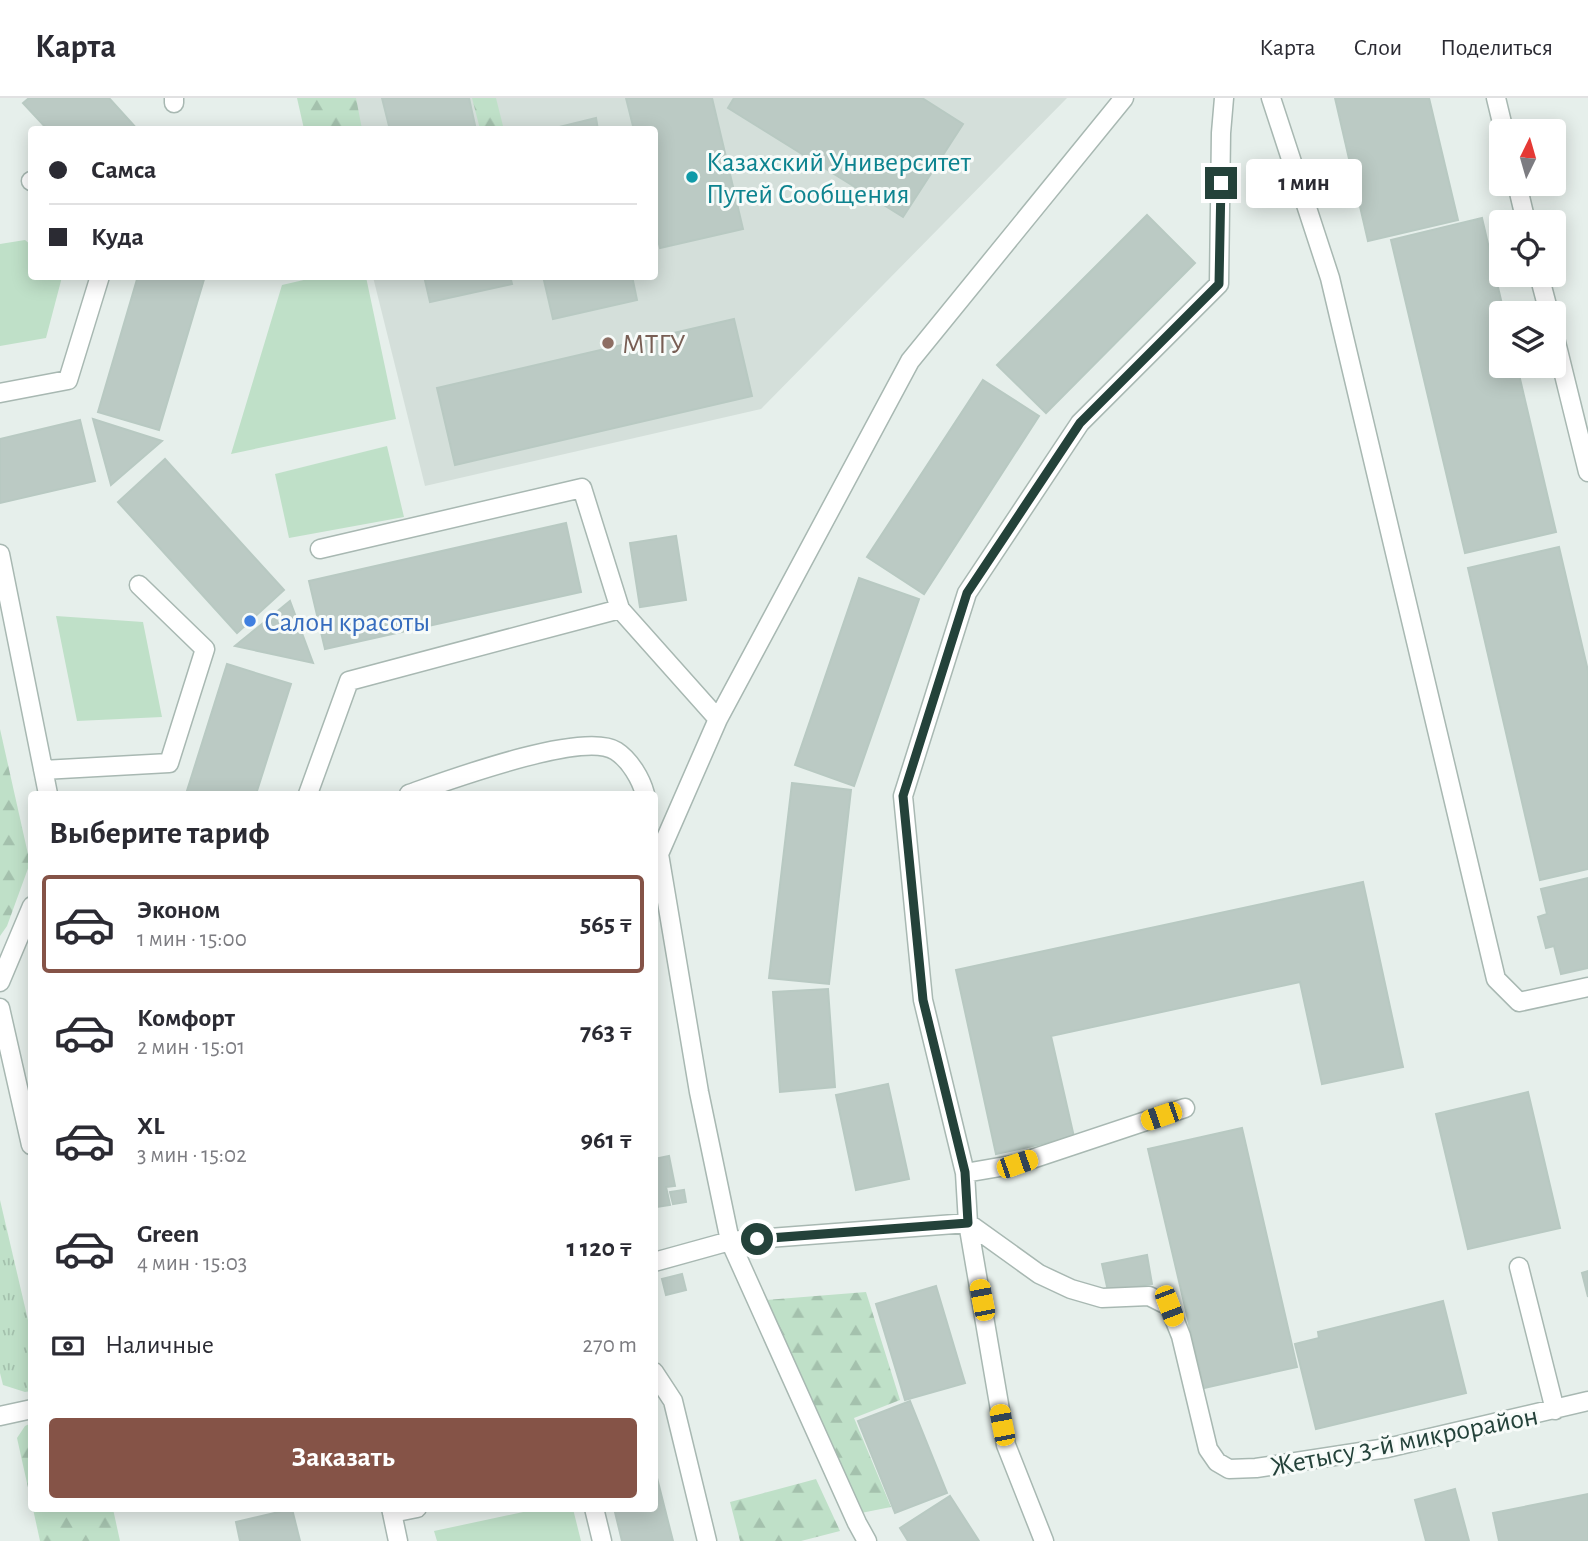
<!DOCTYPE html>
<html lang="ru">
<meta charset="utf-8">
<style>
body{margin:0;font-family:"Alegreya Sans",sans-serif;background:#f7f7f7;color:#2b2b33;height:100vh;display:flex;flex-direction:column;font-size:26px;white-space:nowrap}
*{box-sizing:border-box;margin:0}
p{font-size:23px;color:#7c7c81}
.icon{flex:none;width:38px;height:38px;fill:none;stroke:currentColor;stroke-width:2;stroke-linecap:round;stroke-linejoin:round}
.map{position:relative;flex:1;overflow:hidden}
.drawer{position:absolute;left:28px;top:693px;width:630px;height:721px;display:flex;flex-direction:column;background:#fff;border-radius:7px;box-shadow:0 4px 18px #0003}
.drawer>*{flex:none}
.guide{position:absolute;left:28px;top:28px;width:630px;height:154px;border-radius:7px;box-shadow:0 4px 18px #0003;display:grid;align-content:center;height:154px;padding:0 21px;background:#fff}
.needle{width:46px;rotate:5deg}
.tools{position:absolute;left:1489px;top:21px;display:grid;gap:14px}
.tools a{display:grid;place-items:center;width:77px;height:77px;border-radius:7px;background:#fff;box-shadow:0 4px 18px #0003;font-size:35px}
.end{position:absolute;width:32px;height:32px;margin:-16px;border:9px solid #24423a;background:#fff;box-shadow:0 0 0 4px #fff}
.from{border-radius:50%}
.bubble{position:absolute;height:49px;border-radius:7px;background:#fff;box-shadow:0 4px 18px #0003;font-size:23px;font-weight:700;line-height:49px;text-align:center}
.car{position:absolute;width:21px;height:42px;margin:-21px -10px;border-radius:9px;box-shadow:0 0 5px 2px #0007;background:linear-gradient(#f5c518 24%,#345 0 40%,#f5c518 0 76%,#345 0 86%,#f5c518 0)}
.guide b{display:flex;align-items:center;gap:24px;height:66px;font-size:26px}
.guide b+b{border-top:2px solid #e1e1e2}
.guide i{width:18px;height:18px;background:#2b2b33}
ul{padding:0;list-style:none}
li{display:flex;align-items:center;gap:21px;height:98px;margin:0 14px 10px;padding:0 7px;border:4px solid transparent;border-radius:7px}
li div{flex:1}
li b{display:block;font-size:26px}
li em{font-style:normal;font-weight:700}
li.current{border-color:#855347}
li>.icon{width:63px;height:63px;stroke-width:1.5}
h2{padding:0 21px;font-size:32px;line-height:84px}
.pay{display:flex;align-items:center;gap:18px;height:77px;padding:0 21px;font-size:26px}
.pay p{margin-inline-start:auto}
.primary-button{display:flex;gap:14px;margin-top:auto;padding:14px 21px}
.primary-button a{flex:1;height:80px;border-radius:7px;background:#855347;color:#fff;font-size:28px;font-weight:700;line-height:80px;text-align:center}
header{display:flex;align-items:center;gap:42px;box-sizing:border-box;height:98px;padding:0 35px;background:#fff;border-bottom:2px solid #e1e1e2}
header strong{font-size:33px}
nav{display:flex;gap:38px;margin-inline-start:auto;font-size:24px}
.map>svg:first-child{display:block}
</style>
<header>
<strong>Карта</strong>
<nav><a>Карта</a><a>Слои</a><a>Поделиться</a></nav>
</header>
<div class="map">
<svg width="1588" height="1443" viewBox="0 0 1588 1443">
<defs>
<pattern id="grass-tufts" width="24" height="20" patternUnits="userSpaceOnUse" patternTransform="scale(1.75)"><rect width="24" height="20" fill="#bfe0c8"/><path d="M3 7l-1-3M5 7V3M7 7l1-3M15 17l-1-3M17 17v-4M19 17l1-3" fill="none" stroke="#a4c1ad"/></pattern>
<pattern id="forest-firs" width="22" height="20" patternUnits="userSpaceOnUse" patternTransform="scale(1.75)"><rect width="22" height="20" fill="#bfe0c8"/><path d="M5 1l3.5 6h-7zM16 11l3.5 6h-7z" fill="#a4c1ad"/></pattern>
</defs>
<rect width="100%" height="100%" fill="#e6efeb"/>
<path fill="#d4dfda" d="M329,0H1067L761,311L425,388L373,179L654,178V32L337,31Z"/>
<path fill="url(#grass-tufts)" d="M0,1102L31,1235V1293L25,1294L3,1287L0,1275Z"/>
<path fill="url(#forest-firs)" d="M297,0H356L362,31H304Z
M472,0H496L503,28L480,31Z
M0,631L30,765L7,828L0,838Z
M866,1194L900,1302L854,1320L891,1409L861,1415L766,1202Z
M31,1325V1403L17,1340L25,1328Z
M816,1381L840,1433L801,1443H740L730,1404Z
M33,1411H113L120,1443H40Z"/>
<path fill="#bfe0c8" d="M25,142L31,147L32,178L62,179L46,240L0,248V146Z
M321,178L366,179L396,321L231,356L282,187Z
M387,348L404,419L289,440L275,376Z
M56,518L143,524L162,619L77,623Z
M542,1410L573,1411L581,1443H437L434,1433Z"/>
<path fill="#bbcac4" stroke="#b8c9c2" stroke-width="2" d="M29,0H109L138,32H48L23,5Z
M382,0H469L476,32H390Z
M626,0H712L743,131L660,150L654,126V32H634Z
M734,0H922L963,26L903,119L728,10Z
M1335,0H1429L1458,122L1368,143Z
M596,20L598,32H547Z
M1147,117L1195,165L1046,315L997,267Z
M1482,120L1504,215H1502V268H1517L1556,434L1465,455L1391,142Z
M138,178H205L159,332L98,314Z
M424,178H510L512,186L430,204Z
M543,178H632L637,202L553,221Z
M734,221L752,298L455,367L437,290Z
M983,282L1039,318L924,496L867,459Z
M93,321L162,343L111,387Z
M80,322L95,383L0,405V341Z
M165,361L284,492L237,535L118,404Z
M566,425L581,494L325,551L309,483Z
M676,438L686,502L640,509L630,445Z
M1559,449L1588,573V771L1540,782L1468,470Z
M859,480L919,501L854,688L795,667Z
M290,503L313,565L235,548Z
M227,566L291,586L256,696H186Z
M792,685L851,692L829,886L769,880Z
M1588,780V870L1561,876L1554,848L1546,850L1538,819L1547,816L1541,791Z
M1363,784L1403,969L1322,986L1300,884L1051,938L1074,1039L996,1056L956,872Z
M828,891L835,989L780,994L773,894Z
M888,986L909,1081L856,1092L836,997Z
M1528,994L1560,1130L1468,1151L1436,1016Z
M1242,1030L1297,1269L1204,1290L1148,1051Z
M669,1058L675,1088L666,1089L670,1107L656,1109L654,1061Z
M684,1092L686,1104L673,1106L670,1094Z
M1147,1157L1152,1186L1108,1193L1102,1166Z
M1588,1173V1199L1582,1175Z
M682,1176L686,1192L666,1197L662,1181Z
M936,1188L965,1285L905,1302L876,1206Z
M1443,1203L1466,1295L1316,1331L1295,1246L1319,1240L1318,1234Z
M910,1303L947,1395L895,1415L858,1323Z
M654,1368L673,1443H622L614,1410H654Z
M1455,1391L1469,1443H1426L1415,1402Z
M1588,1396V1443H1499L1493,1415Z
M950,1398L979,1443H908L900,1430Z
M292,1411L300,1443H240L236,1424Z"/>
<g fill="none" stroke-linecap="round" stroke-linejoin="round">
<g stroke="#a8b8b2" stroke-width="21">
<path id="service" d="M174,0V5
M1271,0L1330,180L1496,881L1519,904L1588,889
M1496,0L1504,33
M31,83H32
M1517,86L1526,124
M1539,177L1549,215
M1554,236L1588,374
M0,295L68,282L100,178
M0,456L48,696
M620,511L718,621
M43,672L169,665L205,551L139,487
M308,696L349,583L620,511L582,390L320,451
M409,696C446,683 584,632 616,653C630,662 641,681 645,696
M0,884L32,808
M0,910L31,1047
M1185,1010L1017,1066L965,1075L968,1125L1039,1176L1071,1191L1102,1200L1149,1198L1169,1208L1181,1238L1208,1351L1217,1364L1229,1371L1256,1370L1387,1350L1588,1303
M965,1075L923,902L903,698L967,495L1080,325L1219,186L1221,35L1224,0
M654,1164L730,1143L968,1125L1006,1347L1044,1443
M1519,1169L1555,1312
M654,1274L673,1303L707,1443
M0,1318L32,1311
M391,1410L398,1443
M594,1410L602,1443
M392,1415L417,1410
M867,1443L857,1425L730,1143L699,994L659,756L718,621L910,263L1124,0"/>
</g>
<use href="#service" stroke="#fff" stroke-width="18"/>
</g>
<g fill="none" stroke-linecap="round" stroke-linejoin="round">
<path stroke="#24423a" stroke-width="9" d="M757,1141L968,1125L965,1074L923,902L903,698L967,495L1080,325L1219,186L1221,85"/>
</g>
<circle fill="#0f9aa8" stroke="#f7fbf9" stroke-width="2.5" cx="692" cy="79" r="7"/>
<circle fill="#8d6e63" stroke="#f7fbf9" stroke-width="2.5" cx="608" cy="245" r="7"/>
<circle fill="#3f7fe0" stroke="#f7fbf9" stroke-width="2.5" cx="250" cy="523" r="7"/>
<g text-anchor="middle" stroke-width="6" stroke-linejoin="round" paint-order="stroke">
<g font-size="28" fill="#0d838f" stroke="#f7fbf9" text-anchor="start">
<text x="706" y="73">Казахский Университет<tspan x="706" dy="32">Путей Сообщения</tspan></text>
</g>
<g font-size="28" fill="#785e54" stroke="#f7fbf9" text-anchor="start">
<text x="622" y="255">МТГУ</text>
</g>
<g font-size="28" fill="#366cbe" stroke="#f7fbf9" text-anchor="start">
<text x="264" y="533">Салон красоты</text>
</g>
<g font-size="28" fill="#24423a" stroke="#f7fbf9">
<text transform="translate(1404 1342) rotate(-11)" y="10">Жетысу 3-й микрорайон</text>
</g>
</g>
</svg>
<div class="tools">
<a><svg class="needle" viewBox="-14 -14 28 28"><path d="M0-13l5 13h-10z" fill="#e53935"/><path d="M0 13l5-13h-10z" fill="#7c7c81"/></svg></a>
<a><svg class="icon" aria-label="locate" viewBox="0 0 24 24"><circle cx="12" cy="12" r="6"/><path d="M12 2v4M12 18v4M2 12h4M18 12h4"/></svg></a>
<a><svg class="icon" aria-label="layers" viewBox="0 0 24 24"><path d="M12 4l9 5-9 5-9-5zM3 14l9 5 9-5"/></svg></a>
</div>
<i class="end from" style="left:757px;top:1141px"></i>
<i class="end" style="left:1221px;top:85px"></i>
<div class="bubble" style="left:1246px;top:61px;width:116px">1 мин</div>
<i class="car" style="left:1161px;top:1018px;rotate:251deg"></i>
<i class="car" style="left:1017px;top:1066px;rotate:71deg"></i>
<i class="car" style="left:982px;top:1202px;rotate:349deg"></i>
<i class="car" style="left:1169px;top:1208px;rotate:159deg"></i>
<i class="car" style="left:1002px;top:1327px;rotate:349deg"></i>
<div class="guide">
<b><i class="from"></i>Самса</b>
<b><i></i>Куда</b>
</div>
<section class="drawer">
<h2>Выберите тариф</h2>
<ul>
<li class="current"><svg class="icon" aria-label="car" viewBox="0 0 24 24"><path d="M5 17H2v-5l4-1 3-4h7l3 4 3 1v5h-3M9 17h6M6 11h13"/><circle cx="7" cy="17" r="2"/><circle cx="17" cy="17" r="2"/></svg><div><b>Эконом</b><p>1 мин · 15:00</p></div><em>565 ₸</em></li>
<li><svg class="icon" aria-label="car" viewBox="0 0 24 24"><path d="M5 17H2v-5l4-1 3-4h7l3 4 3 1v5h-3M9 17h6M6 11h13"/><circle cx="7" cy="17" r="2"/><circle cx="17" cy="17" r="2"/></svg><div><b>Комфорт</b><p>2 мин · 15:01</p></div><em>763 ₸</em></li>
<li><svg class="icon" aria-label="car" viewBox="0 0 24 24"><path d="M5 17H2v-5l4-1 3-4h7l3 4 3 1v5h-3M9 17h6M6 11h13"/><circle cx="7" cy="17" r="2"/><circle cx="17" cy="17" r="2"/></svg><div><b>XL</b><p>3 мин · 15:02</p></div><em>961 ₸</em></li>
<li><svg class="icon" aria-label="car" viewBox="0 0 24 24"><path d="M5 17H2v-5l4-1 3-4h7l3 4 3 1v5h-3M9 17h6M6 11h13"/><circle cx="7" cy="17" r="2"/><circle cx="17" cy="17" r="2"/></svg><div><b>Green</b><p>4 мин · 15:03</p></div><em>1 120 ₸</em></li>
</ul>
<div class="pay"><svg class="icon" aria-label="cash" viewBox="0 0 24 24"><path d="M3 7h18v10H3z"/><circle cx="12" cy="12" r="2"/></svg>Наличные<p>270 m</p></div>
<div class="primary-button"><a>Заказать</a></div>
</section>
</div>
